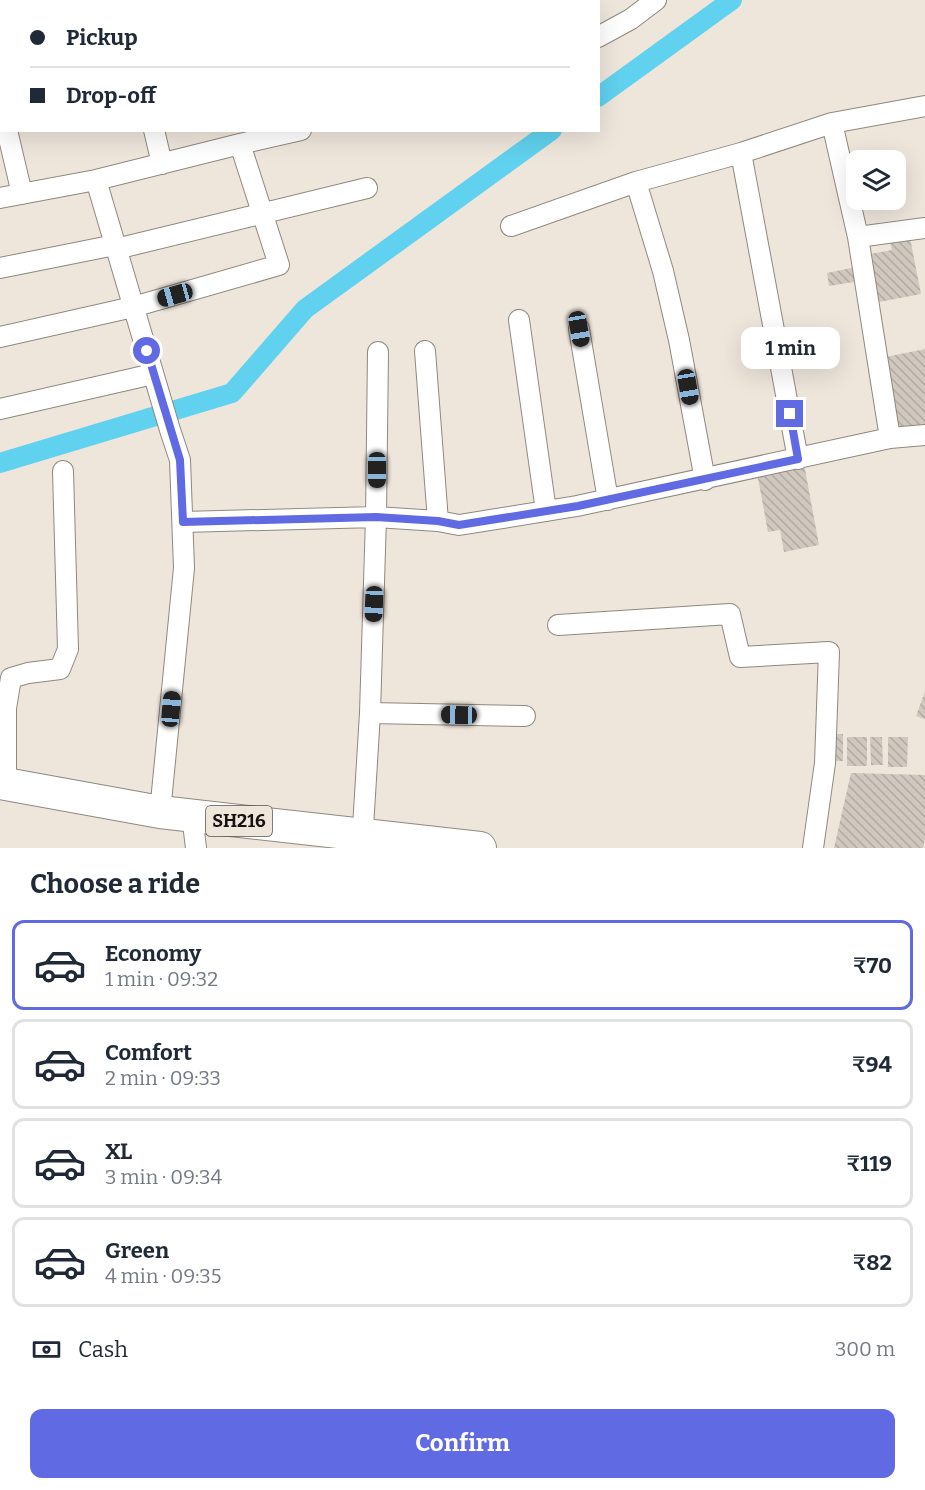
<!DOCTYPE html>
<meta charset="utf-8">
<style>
body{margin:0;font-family:Bitter,serif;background:#f2f2f3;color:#1f2937;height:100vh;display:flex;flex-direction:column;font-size:22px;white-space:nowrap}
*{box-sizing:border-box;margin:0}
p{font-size:20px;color:#747a83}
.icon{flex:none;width:33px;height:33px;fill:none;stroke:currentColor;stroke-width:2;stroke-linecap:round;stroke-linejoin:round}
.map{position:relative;height:848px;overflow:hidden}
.drawer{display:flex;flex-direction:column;background:#fff;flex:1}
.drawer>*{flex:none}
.banner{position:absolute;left:0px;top:0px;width:600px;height:132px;box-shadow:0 6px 24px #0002;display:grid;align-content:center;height:132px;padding:0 30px;background:#fff}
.controls{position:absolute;left:846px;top:150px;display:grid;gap:12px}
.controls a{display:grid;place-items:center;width:60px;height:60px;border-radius:12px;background:#fff;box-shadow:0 6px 24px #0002;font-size:30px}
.end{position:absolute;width:27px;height:27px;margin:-14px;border:8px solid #606ae2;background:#fff;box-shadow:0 0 0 3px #fff}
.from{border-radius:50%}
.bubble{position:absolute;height:42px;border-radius:12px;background:#fff;box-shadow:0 6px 24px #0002;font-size:20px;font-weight:700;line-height:42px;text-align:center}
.car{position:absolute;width:18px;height:36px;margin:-18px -9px;border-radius:8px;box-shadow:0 0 4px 2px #0007;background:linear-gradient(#222 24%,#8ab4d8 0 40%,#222 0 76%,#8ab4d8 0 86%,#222 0)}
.banner b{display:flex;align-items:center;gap:21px;height:57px;font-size:22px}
.banner b+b{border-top:2px solid #e0e1e3}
.banner i{width:15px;height:15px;background:#1f2937}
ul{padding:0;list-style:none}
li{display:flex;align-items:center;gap:18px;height:90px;margin:0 12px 9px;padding:0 18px;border:3px solid #e0e1e3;border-radius:12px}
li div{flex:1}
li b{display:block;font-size:22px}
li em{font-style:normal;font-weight:700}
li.selected{border-color:#606ae2}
li>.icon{width:54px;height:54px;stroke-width:1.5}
h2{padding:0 30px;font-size:27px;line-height:72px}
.pay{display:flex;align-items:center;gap:15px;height:66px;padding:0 30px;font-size:22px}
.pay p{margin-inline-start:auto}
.cta{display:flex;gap:12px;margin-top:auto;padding:12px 30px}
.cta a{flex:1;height:69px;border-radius:12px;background:#606ae2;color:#fff;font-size:24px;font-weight:700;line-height:69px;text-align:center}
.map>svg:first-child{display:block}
</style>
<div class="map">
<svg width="925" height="848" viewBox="0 0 925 848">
<defs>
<pattern id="building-back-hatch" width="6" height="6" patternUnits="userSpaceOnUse" patternTransform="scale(1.5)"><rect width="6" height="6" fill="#d0c7be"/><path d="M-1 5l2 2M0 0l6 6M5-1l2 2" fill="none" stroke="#b2aaa2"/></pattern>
</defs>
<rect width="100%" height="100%" fill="#eee5db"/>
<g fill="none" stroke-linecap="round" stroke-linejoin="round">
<path stroke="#60d1ee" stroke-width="20" d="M598,97L732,0
M0,463L232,393L305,309L552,130"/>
</g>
<path fill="url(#building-back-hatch)" d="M910,238L921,294L879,302L870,254L892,250L890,242Z
M856,267L859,281L829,286L827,273Z
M925,349V424L899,429L886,357Z
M804,464L819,545L784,552L780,530L768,532L757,473Z
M925,692V719L916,716Z
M836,734H843V761H836Z
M847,737H867V766H847Z
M870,737H882L883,765H871Z
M888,737H908L907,767H888Z
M851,773L925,775V839L923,848H834Z"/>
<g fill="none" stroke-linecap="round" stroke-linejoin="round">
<g stroke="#90887f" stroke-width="22">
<path id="minor" d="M122,0V2
M256,0V2
M392,0V2
M519,0V2
M598,37L631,19L656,0
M0,99L2,105
M832,123L858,237L890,438
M7,130L22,194
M154,130L162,164
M240,144L301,130
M741,153L798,459
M0,198L96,180L170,430L180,460L184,568L160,812
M511,226L636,182
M858,237L925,228
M116,249L367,188
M0,268L115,245
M519,320L546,511
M579,329L608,500
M0,337L133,307L279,265L240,144L96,180
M425,351L438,521
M0,409L153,374
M705,480L679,340L663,271L636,182L741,153L832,123L925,106
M183,522L376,517L378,352
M558,625L730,614L740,657L829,652L825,763L813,848
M370,713L525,716
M6,784V708L11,678L28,673L60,669L68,649L63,471
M192,815L196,848
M362,844L370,713L376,517L438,521L459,525L577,506L890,438L925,435"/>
</g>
<g stroke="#90887f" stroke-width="34">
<path id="primary" d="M0,783L160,812L480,848"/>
</g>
<use href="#minor" stroke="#fff" stroke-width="20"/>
<use href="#primary" stroke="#fff" stroke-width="32"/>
</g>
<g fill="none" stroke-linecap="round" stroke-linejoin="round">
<path stroke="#606ae2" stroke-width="8" d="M147,351L180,460L183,522L376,517L438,521L459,525L578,506L798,459L790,414"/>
</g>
<g text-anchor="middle" stroke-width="5" stroke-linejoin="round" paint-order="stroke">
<rect fill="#eee5db" stroke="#56514c" stroke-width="1.5" x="206" y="806" width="66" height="30" rx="4.5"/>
<g font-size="18" font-weight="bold" fill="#15120f">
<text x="239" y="827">SH216</text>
</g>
</g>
</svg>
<div class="controls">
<a><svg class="icon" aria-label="layers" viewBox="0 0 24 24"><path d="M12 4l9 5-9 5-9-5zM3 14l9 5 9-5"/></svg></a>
</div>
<i class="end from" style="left:147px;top:351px"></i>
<i class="end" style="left:790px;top:414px"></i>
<div class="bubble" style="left:741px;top:327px;width:99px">1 min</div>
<i class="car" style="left:175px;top:295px;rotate:254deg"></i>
<i class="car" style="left:579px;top:329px;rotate:170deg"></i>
<i class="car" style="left:688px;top:387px;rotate:170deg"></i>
<i class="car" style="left:377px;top:470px;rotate:180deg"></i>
<i class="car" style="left:374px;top:604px;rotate:182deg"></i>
<i class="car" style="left:171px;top:709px;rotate:5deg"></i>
<i class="car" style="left:459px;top:715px;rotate:271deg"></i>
<div class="banner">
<b><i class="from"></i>Pickup</b>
<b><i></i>Drop-off</b>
</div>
</div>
<section class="drawer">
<h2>Choose a ride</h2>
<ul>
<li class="selected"><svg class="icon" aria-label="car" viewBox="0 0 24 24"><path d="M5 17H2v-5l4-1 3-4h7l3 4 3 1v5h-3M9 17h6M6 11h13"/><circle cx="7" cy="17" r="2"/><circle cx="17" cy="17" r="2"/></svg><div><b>Economy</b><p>1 min · 09:32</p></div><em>₹70</em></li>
<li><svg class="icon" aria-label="car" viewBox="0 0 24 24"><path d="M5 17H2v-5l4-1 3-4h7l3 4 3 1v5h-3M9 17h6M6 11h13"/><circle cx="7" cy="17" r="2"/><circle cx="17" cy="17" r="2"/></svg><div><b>Comfort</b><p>2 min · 09:33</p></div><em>₹94</em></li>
<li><svg class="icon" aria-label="car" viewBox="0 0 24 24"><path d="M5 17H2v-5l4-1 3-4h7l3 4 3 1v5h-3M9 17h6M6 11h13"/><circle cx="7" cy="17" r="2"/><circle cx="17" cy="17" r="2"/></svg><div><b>XL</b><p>3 min · 09:34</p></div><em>₹119</em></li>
<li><svg class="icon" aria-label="car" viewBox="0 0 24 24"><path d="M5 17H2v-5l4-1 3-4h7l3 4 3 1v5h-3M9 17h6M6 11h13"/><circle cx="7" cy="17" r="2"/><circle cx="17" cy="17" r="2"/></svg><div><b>Green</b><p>4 min · 09:35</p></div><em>₹82</em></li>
</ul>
<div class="pay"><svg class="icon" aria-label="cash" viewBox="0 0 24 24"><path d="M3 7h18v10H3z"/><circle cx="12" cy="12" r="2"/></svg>Cash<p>300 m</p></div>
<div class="cta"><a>Confirm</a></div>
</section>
